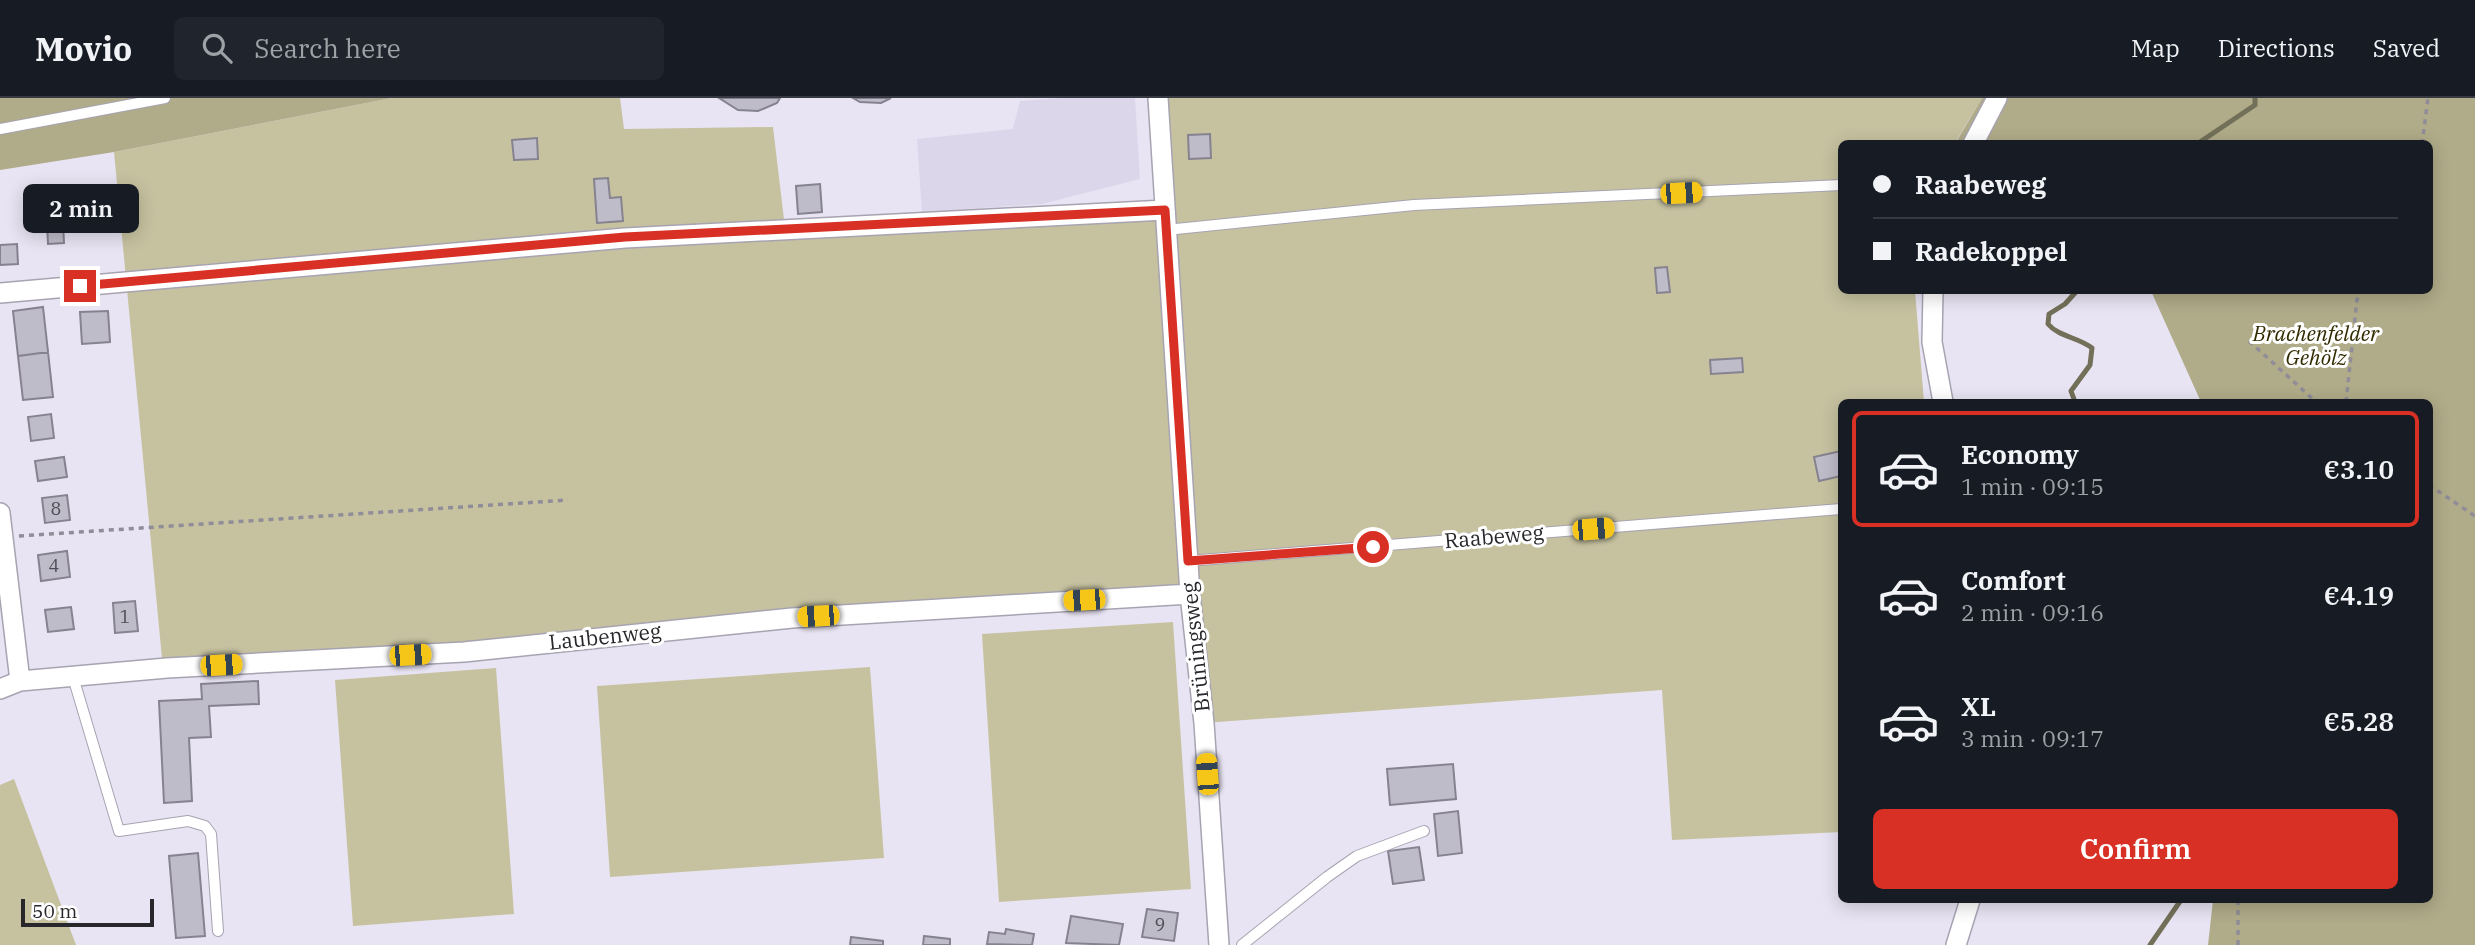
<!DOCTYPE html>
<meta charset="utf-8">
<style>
body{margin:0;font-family:"IBM Plex Serif",serif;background:#20242c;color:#f1f3f6;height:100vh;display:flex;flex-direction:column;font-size:26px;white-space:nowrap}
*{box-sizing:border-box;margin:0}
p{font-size:23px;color:#9ea1a6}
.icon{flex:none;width:38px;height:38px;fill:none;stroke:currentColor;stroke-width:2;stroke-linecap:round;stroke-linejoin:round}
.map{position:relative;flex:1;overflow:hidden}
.details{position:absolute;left:1838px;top:301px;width:595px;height:504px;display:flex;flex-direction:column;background:#171b24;border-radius:10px;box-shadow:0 4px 18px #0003}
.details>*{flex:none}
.banner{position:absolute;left:1838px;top:42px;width:595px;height:154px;border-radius:10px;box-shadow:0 4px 18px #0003;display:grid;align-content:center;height:154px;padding:0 35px;background:#171b24}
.scale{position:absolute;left:21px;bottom:18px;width:133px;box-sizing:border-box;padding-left:7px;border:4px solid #28272c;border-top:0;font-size:19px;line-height:24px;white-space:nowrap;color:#28272c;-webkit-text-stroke:5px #fff;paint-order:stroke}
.end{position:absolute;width:32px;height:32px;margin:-16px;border:9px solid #d93025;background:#fff;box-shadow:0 0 0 4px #fff}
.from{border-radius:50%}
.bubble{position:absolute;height:49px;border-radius:10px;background:#171b24;box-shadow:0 4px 18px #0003;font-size:23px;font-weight:600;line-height:49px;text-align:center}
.car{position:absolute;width:21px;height:42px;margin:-21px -10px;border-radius:9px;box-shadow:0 0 5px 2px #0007;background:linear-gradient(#f5c518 24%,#345 0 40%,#f5c518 0 76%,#345 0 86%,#f5c518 0)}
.banner b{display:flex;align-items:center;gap:24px;height:66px;font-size:26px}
.banner b+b{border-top:2px solid #363941}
.banner i{width:18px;height:18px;background:#f1f3f6}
ul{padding:12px 0 0;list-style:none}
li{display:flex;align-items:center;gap:21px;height:116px;margin:0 14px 10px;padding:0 21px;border:4px solid transparent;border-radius:10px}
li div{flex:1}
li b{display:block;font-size:26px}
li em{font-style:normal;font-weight:600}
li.current{border-color:#d93025}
li>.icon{width:63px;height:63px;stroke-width:1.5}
.button{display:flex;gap:14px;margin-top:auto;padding:14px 35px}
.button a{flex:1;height:80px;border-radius:10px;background:#d93025;color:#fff;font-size:28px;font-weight:600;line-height:80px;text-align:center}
header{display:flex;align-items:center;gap:42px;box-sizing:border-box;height:98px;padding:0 35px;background:#171b24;border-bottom:2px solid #363941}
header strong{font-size:33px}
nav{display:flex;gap:38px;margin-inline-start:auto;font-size:24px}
.search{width:490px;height:63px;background:#20242c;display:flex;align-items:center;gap:18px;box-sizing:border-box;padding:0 24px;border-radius:10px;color:#9ea1a6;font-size:26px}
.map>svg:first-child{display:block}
</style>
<header>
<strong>Movio</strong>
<div class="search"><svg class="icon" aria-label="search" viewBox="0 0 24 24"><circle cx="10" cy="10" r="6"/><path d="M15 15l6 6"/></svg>Search here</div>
<nav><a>Map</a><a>Directions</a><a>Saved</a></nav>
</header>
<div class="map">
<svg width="2475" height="847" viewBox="0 0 2475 847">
<rect width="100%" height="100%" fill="#e8e4f3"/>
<path fill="#dcd6eb" d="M1061,0H1135L1140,81L1042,106L922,114L917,41L1013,31L1020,3Z"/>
<path fill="#c6c2a0" d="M392,0H620L624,31L773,29L785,130L1165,112L1158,0H1982L1955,45L1841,46V192L1915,193L1924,304H1841V734L1672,742L1662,592L1204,625L1190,496L163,571L114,54Z
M1173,524L1191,791L999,804L982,536Z
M870,569L884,760L610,779L597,588Z
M496,570L514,816L353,828L335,582Z
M14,681L76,847H0V687Z"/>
<path fill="#b0ab88" d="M0,0H392L114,54L0,72Z
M1982,0H2475V847H2208L2213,802H2429V304H2201L2151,193L2429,192V46H1955Z"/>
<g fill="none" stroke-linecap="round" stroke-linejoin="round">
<path stroke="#737059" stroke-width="5" d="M2197,46L2255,7V0
M2074,192L2075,195L2065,206L2049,216L2048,226C2059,239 2078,239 2092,250L2090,267L2071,293L2075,304
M2150,847L2181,802"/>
</g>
<path fill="#bfbcca" stroke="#86828f" stroke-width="2" d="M719,0H780L777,5L758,13L738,12Z
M853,0H891L881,5L860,4Z
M1210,36L1211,60L1189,61L1188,37Z
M537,40L538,61L514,62L512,42Z
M608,80L610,100L621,99L623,123L597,125L594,81Z
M820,86L822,114L798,116L796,88Z
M63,124L64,145L48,146L47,125Z
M17,146L18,166L0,167V147Z
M1667,169L1670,194L1657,195L1655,170Z
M43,209L48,254L18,258L13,213Z
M108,213L110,244L82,246L80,214Z
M48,254L53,299L23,302L18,258Z
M1742,260L1743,274L1711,276L1710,262Z
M51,316L54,340L31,343L28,319Z
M1841,353V378L1819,383L1814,359Z
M64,359L67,379L38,383L35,363Z
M67,397L70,422L45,425L42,400Z
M67,453L70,479L41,483L38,457Z
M135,503L138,533L115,535L113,505Z
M71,509L74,531L48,534L45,512Z
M258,583L259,606L209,608L211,639L189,640L192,703L164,705L159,603L202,601L201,586Z
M1453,666L1456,701L1390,707L1387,671Z
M1458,713L1462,755L1438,758L1434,716Z
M1419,749L1424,782L1393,786L1388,753Z
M198,755L205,838L176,840L169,758Z
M1147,811L1178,815L1174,843L1142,839Z
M1071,818L1123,826L1119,847L1066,845Z
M1006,831L1034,836L1032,847L987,846L989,834L1005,836Z
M924,838L950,841V847H923Z
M851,839L883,843V847H850Z"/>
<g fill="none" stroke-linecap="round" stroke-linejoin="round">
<g stroke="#a7a3b1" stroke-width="12">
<path id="lane" d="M0,31L165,0
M1166,132L1414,107L1841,87
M1188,463L1841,411
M73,579L119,733L188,723L205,728L211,736L218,833
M1242,847L1327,779L1357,758L1424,733"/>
</g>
<g stroke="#a7a3b1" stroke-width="22">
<path id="street" d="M1158,0L1190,496L1204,625L1219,847
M1973,46L1997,0
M1933,192L1932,244L1943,304
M0,195L625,140L1165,112
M0,415L20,583
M0,591L20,583L167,570L464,554L792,520L1190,496
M1956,847L1970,802"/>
</g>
<path stroke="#908d98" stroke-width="3.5" stroke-dasharray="5 5" stroke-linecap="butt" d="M2422,46L2428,0
M2249,243L2316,304
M2346,304L2357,202L2361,192
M2429,387L2475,418
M19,438L568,402
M2238,847V802"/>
<use href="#lane" stroke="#fff" stroke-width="10"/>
<use href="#street" stroke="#fff" stroke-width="19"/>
</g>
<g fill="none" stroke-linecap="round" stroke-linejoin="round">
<path stroke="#d93025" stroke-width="9" d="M80,188L625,139L1165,112L1188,463L1373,449"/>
</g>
<g text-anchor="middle" stroke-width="6" stroke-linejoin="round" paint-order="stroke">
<g font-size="18" fill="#4e4c54">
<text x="56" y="417">8</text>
<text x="54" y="474">4</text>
<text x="125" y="525">1</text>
<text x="1160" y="833">9</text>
</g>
<g font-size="21" font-style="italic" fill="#312b00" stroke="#fff">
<text x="2316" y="243">Brachenfelder<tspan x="2316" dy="24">Gehölz</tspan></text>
</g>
<g font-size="21" fill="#28272c" stroke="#fff">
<text transform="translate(1494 439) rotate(-5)" y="7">Raabeweg</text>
<text transform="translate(605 539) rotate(-6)" y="7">Laubenweg</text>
<text transform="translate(1196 549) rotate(-96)" y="7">Brüningsweg</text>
</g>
</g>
</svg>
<div class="scale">50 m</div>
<i class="end from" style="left:1373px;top:449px"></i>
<i class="end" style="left:80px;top:188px"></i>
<div class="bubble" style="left:23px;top:86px;width:116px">2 min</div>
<i class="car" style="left:1681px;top:95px;rotate:87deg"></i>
<i class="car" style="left:1593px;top:431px;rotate:85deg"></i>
<i class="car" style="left:1084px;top:502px;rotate:267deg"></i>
<i class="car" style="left:818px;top:518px;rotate:267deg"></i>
<i class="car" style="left:410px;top:557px;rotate:87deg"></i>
<i class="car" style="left:221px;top:567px;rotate:87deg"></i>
<i class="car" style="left:1207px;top:676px;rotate:356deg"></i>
<div class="banner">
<b><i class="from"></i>Raabeweg</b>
<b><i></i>Radekoppel</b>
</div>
<section class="details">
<ul>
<li class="current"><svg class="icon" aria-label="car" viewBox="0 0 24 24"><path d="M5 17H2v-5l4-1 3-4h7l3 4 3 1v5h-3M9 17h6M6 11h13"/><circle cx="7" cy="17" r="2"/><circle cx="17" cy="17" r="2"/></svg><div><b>Economy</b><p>1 min · 09:15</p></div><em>€3.10</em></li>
<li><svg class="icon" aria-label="car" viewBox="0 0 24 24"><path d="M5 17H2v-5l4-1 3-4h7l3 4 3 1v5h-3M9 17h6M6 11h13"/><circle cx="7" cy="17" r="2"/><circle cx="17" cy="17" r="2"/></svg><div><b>Comfort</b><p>2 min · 09:16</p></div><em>€4.19</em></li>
<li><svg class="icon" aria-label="car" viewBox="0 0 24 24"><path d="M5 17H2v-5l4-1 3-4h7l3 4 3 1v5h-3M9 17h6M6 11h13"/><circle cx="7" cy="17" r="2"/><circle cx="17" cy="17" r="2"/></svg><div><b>XL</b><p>3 min · 09:17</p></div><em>€5.28</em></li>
</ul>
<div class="button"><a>Confirm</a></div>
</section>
</div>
